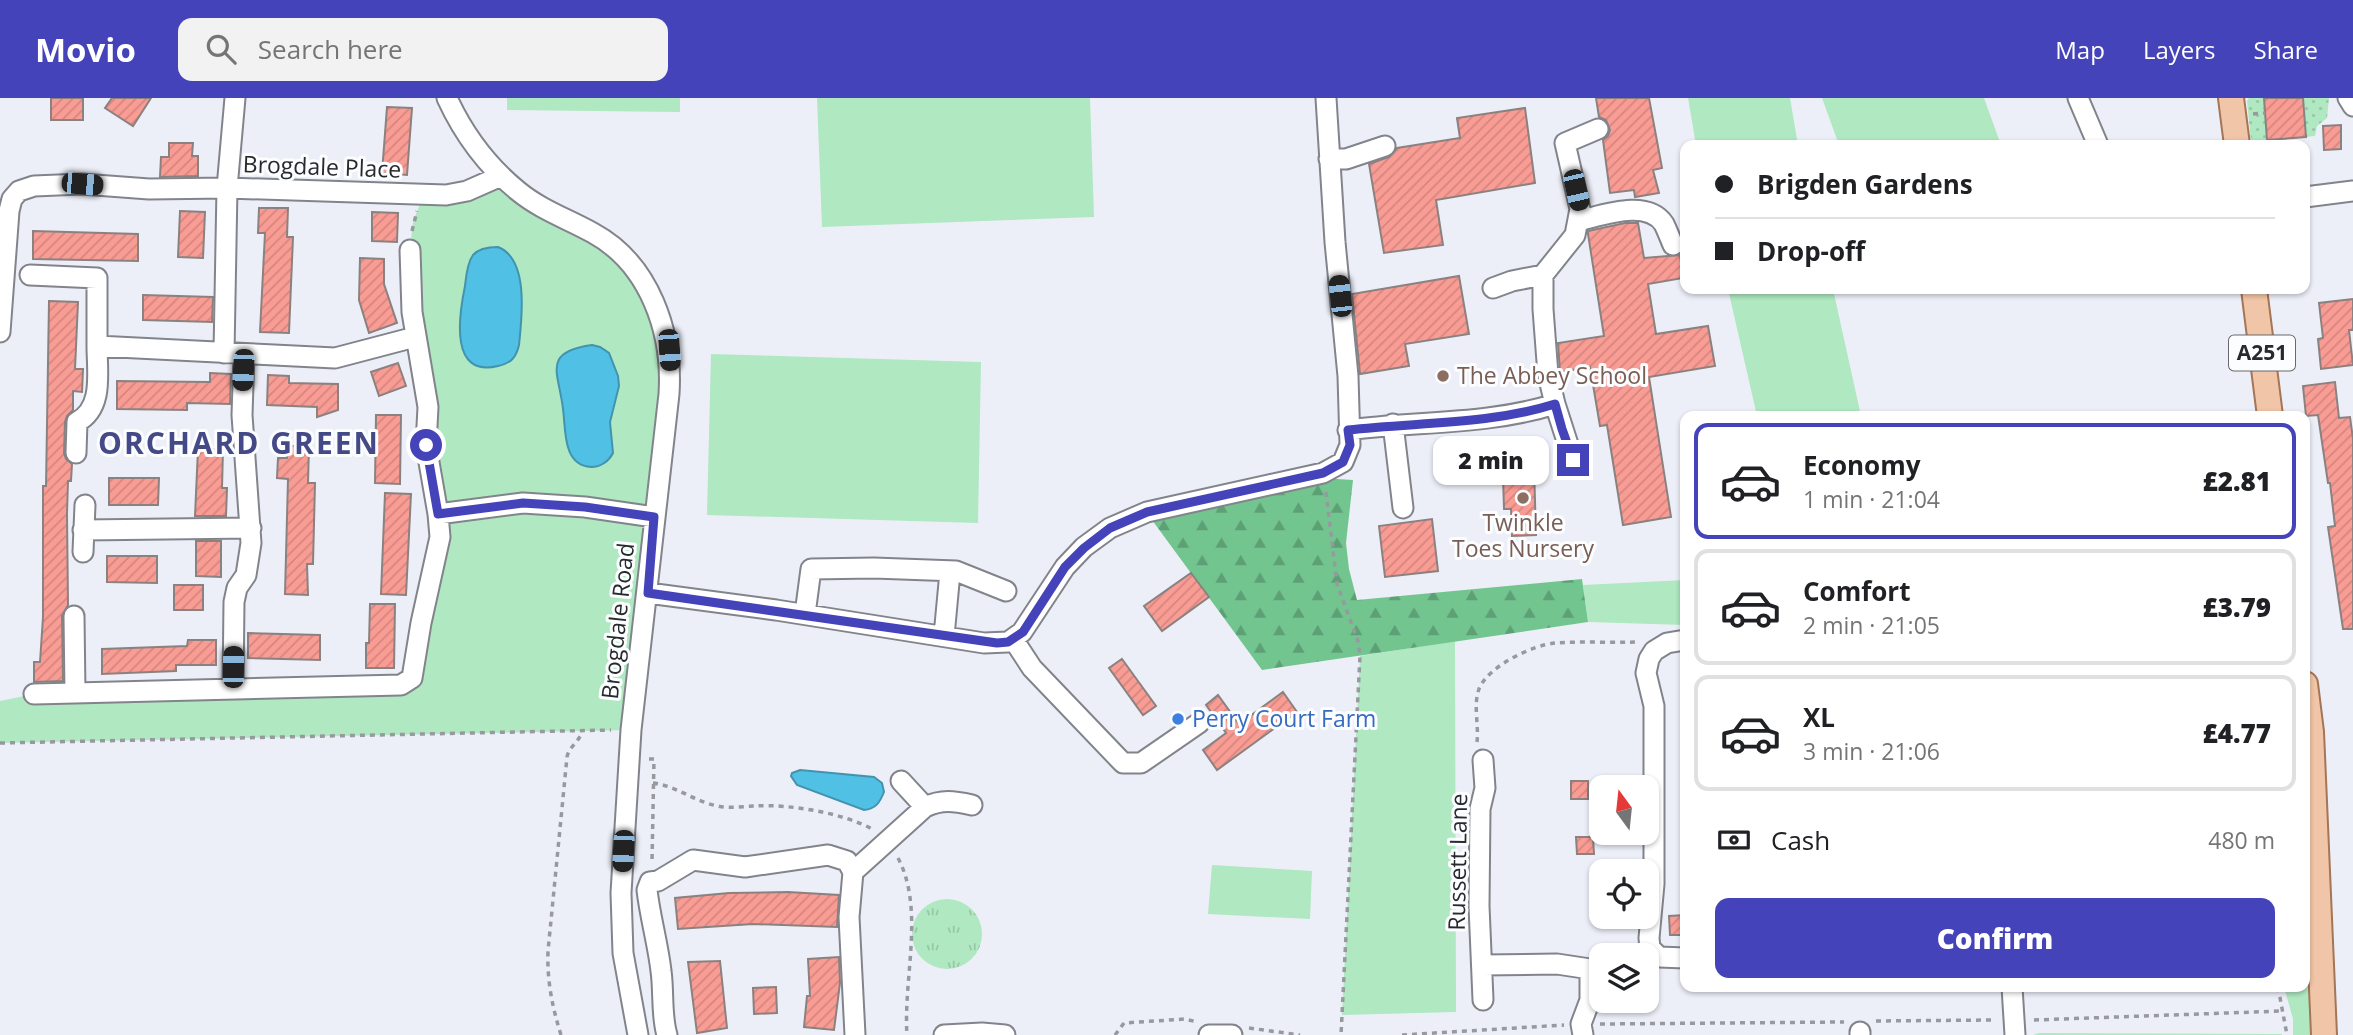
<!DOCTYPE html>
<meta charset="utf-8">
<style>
body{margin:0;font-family:"Open Sans",sans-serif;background:#f2f2f2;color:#202124;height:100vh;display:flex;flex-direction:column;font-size:26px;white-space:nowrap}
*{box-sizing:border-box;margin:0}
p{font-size:23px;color:#757577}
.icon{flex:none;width:38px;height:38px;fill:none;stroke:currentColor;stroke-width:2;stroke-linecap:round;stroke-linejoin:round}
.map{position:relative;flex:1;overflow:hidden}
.panel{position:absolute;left:1680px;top:313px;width:630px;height:581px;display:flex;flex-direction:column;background:#fff;border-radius:14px;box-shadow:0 2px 5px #0004}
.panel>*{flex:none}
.guide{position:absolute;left:1680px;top:42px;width:630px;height:154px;border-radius:14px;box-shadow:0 2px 5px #0004;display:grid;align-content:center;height:154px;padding:0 35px;background:#fff}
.needle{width:46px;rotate:345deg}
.tools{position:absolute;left:1589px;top:677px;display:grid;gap:14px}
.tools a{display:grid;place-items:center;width:70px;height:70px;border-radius:14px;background:#fff;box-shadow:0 2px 5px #0004;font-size:35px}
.end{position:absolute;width:32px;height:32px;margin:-16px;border:9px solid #4543b9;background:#fff;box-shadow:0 0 0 4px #fff}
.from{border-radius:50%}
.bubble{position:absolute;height:49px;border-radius:14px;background:#fff;box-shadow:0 2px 5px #0004;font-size:23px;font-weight:800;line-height:49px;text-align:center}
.car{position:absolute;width:21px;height:42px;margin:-21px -10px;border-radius:9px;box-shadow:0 0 5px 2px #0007;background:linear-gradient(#222 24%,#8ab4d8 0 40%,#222 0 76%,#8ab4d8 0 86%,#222 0)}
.guide b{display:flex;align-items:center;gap:24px;height:66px;font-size:26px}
.guide b+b{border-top:2px solid #e0e0e0}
.guide i{width:18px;height:18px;background:#202124}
ul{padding:12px 0 0;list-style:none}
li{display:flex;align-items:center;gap:21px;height:116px;margin:0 14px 10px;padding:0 21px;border:4px solid #e0e0e0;border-radius:14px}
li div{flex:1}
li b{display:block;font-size:26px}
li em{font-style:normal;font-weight:800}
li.on{border-color:#4543b9}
li>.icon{width:63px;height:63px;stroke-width:1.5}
.pay{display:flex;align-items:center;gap:18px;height:77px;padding:0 35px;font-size:26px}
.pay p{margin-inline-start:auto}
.primary-button{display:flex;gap:14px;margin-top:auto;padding:14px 35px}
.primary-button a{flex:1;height:80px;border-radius:14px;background:#4543b9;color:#fff;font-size:28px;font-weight:800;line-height:80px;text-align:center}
header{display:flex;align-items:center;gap:42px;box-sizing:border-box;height:98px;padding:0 35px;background:#4543b9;color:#fff}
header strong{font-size:33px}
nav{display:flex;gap:38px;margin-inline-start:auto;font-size:24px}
.search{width:490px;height:63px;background:#f2f2f2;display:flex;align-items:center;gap:18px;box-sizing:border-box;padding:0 24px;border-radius:14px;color:#757577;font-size:26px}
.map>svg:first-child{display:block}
</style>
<header>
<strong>Movio</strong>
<div class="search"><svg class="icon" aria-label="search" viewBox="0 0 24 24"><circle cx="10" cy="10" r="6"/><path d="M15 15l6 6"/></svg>Search here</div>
<nav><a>Map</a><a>Layers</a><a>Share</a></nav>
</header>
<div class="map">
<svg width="2353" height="937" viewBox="0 0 2353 937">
<defs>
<pattern id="forest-firs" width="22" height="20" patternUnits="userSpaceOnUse" patternTransform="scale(1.75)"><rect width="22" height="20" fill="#72c58f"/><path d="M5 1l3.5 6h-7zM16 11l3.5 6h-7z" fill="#5ea075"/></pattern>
<pattern id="park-tufts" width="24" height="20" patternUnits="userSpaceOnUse" patternTransform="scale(1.75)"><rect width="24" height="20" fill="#afe8c1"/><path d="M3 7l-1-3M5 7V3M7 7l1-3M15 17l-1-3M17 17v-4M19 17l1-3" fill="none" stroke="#97c7a6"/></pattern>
<pattern id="garden-dots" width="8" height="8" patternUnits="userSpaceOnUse" patternTransform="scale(1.75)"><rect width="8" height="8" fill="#afe8c1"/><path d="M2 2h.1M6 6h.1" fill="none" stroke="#97c7a6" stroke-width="1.8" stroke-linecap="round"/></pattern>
<pattern id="building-hatch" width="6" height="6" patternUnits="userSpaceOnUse" patternTransform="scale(1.75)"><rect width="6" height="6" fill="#f99c94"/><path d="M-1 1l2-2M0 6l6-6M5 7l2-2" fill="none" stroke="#d58680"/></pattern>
</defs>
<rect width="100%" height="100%" fill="#edeff8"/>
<path fill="#afe8c1" d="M507,0H680V14L507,12Z
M817,0H1090L1094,119L822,129Z
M1688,0H1790L1798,47H1696Z
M1822,0H1984L2001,47H1839Z
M501,78L609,144L667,240L631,632L0,645V603L34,596L401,587L433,470L410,152L413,123L424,97Z
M1728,191H1833L1861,318H1757Z
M711,256L981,264L978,425L707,417Z
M1685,482V527L1588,524L1583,487Z
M1455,543L1456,914L1342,917L1360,558Z
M2305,691L2319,937H2293V921L2284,889H2305Z
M1212,767L1312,773L1310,821L1208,816Z
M2039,935L2282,936V937H2033Z"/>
<path fill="url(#forest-firs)" d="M1320,380L1353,382L1346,445L1349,471L1357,502L1582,481L1588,524L1262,572L1152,422Z"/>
<path fill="url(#park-tufts)" d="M912 836a35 35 0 1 1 70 0a35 35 0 1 1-70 0Z"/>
<path fill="url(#garden-dots)" d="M2249,0H2264L2267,42L2251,43L2247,3Z
M2303,0H2329L2327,20L2317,28L2315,38L2295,40Z"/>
<path fill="#50c0e5" stroke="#4493ae" stroke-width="2" d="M498,149C529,161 522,219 519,247C516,260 511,265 498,268C449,280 459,217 465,188C466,179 467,165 473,157C479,150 489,149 498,149Z
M592,247L600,249L609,255L618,278L619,288L610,324L613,355C609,363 601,369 591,369C562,367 566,331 563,311C559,275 541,254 592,247Z
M800,672L874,679L882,685L884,694C880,704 876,711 864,712L797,687L791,678L792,675Z"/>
<path fill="url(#building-hatch)" stroke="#8b8180" stroke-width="2" d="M51,0H83V22H51Z
M112,0H151L133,28L105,10Z
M1596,0H1649L1662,70L1653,72L1659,95L1635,99L1634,92L1610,95L1603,42L1608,38L1610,32L1606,22L1599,19Z
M2264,0H2303L2306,39L2267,42Z
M387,9L412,10L407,77L382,75Z
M1525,10L1535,85L1436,102L1443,147L1384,155L1369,66L1389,59L1397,50L1460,40L1457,20Z
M2341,27V51L2324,52L2323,28Z
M169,45H193L192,58H198V78L160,79L161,59H169Z
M259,110H288L287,139H293L289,235L260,234L265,135H258Z
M180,113L205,114L203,160L178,159Z
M372,114L398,115L397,144L372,143Z
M1625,125H1638L1644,160L1680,157L1683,180L1648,186L1656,236L1708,228L1715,268L1649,279L1671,419L1623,427L1607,327L1600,328L1590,269L1560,274L1558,245L1604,238L1588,136V133Z
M33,133L138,136V163L33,161Z
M360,160L384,161V186L397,225L369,235L359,202Z
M1459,178L1469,236L1405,246L1409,268L1360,276L1352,196Z
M143,197L213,199L212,224L143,222Z
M2353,201V232H2349L2353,267L2321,271L2318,241L2323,240L2319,205Z
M49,203L78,204L75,271H83L82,294L73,293V312L67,318L65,324L64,355L66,361L72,366L71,383H68L67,416L68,507L62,518L63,583L34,584V564H40L43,519V388H46Z
M398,265L406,288L379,298L371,274Z
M210,275L231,276L230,306L187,305V312L117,311V283L210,284Z
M268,277L289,278V285L338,286V312L317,319V309L267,307Z
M2335,284L2339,320L2350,319L2353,341V531H2343L2328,429L2335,428L2330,385H2328L2318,317L2306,318L2303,288Z
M376,317H401L400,386L375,385Z
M288,348H309L308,385H315L313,466H307L308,497L285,496L288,381L277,380L278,360H287Z
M198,351H223L222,390H227L226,418H195Z
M1534,368L1536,437L1512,438L1511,411H1504L1503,378H1512L1511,369Z
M109,380H159L158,407H109Z
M385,395L411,396L406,497L381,496Z
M1432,421L1438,473L1385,479L1379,428Z
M196,443H221V479L196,478Z
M107,458H157V485L107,484Z
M1191,475L1209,499L1162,533L1144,508Z
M174,487H203V512H174Z
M370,506H395L394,570H366V545H369Z
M248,535L320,537V562L248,560Z
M188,542H216V567H176V573L102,576V551L187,548Z
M1122,561L1156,608L1143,617L1109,570Z
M1283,594L1297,614L1217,672L1203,652L1226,635L1206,607L1218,597L1239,626Z
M1571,683H1588V701H1571Z
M1576,739H1593L1594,756H1577Z
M788,794L839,797L837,829L753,826L678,831L675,800L729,795Z
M1685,817V837H1670L1669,818Z
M839,859L840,885L834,932L804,929L807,898H810L808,861Z
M720,863L727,930L697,935L688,864Z
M776,889L777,915L754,916L753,890Z"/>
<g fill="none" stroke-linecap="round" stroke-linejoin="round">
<g stroke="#82848c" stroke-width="23">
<path id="minor" d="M235,0L227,90L446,97L467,93L501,78
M447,0C464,37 486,67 518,93C541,112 568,121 593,135C650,166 673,235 669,296L631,632L621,795L623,855L638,937
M2078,0L2098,47
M2348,0L2353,8
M1329,61H1346L1385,48
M2305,99L2353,93
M1578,123C1601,118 1647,100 1664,126C1667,132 1670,140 1673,147
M30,177L97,180V248L335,260L415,239
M1493,190L1512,183L1543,177
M0,234L9,113L12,101L19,93L34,88L82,86L149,91L227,90L224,255
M1555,306L1573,362
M1393,326L1403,410
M1348,332C1417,323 1489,327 1555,306L1548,277L1543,211V177L1575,137L1580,111L1565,45L1598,31
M76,355L77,324C104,310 97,274 97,248
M438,416L523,405L585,409L654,419
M83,432L251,430
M83,454L85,407
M648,495L776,512L984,545L1008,544L1022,534L1065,469L1084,449L1110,430L1147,414L1323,375L1343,364L1350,347L1348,278L1335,144L1326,0
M805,516L811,471L874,470L956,473L1006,493
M74,518L75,595
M944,538L950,474
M1013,541L1032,570L1123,665H1141L1199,625
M1685,542L1667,545L1654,553L1649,561L1646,575L1654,608V786L1649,840L1650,850L1659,859L1685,860
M233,590L234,504L237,490L246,477L251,445L242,317L244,256
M34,596L401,587L412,580L421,525L440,439L438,416L426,347L428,309L412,214L410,152
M901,683L925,709
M853,774L925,709C942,701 954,703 972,707
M1482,867L1557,866L1590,871L1601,870
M2012,889L2015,937
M1483,902L1479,808L1480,711L1485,690L1483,662
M1860,934V937
M667,937C661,917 664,894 661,873C658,846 650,819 647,792L650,784L658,783L693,762L745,769L828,757L847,763L853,774L849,819L855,937
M944,937L982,935L1005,937
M1209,937H1232
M1583,937L1581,926L1590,902V871"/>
</g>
<g stroke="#a47556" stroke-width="28">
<path id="major" d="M2231,0L2237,47
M2254,191L2270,318
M2305,586L2311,634L2324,937"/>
</g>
<path stroke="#97999f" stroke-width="3.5" stroke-dasharray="5 5" stroke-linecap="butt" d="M2253,16L2265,15
M412,133L417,113
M1326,394L1337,486L1358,543L1360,558L1341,937
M1477,644C1479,627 1473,607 1479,591C1488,568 1533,547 1555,545C1582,543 1610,545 1636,544
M0,645L611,632
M649,661H654L652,764
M653,685C677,688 695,704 718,708C731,711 744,708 756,708C790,706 843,715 872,731
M898,760C925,811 903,881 907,937
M2278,889L2287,937
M2034,922L2282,913
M1876,923L1995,922
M1600,926L1844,924
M1249,930L1300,937
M561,937C552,908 547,883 548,853L567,659C569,648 581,643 582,632
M1115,937L1124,925L1185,921L1197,924
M1402,937L1564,927"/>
<use href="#minor" stroke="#fff" stroke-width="19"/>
<use href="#major" stroke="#f1c5a7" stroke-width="24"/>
</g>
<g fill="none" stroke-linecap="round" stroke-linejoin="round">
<path stroke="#4543b9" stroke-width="9" d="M426,347L438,416L523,405L585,409L654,419L648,495L997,545L1008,544L1023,534L1065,469L1084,450L1110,430L1147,414L1323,375L1343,364L1350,347L1348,332C1418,324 1488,327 1555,306L1562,331L1573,362"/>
</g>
<g fill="#8d6e63" stroke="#fcfdff" stroke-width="2.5">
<circle cx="1443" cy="278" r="7"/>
<circle cx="1523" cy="400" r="7"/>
</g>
<circle fill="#3f7fe0" stroke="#fcfdff" stroke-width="2.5" cx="1178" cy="621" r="7"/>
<g text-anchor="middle" stroke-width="6" stroke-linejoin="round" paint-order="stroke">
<rect fill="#fcfdff" stroke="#68696b" stroke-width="2" x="2229" y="237.5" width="66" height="35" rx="5"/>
<g font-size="21" font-weight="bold" fill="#28292c">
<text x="2262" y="262">A251</text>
</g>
<g font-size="23" fill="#28292c" stroke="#fcfdff">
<text transform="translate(322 69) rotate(2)" y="8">Brogdale Place</text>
<text transform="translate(618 523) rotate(-84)" y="8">Brogdale Road</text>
<text transform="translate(1458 764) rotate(-89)" y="8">Russett Lane</text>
</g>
<g font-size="23" fill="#785e54" stroke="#fcfdff" text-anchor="start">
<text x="1457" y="286">The Abbey School</text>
<text x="1523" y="433" text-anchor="middle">Twinkle<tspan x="1523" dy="26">Toes Nursery</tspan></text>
</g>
<g font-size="23" fill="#366cbe" stroke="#fcfdff" text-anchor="start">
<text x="1192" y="629">Perry Court Farm</text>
</g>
<g font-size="30" font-weight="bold" letter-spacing="2" fill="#444a87" stroke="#fcfdff">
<text x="239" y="356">ORCHARD GREEN</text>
</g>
</g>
</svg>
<div class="tools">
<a><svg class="needle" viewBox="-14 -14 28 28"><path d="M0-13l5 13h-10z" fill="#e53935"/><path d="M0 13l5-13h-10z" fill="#757577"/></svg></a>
<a><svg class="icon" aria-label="locate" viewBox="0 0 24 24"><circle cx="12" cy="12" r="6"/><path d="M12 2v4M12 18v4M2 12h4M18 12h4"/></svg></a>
<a><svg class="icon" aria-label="layers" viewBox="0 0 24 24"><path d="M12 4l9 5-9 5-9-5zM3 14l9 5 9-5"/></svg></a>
</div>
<i class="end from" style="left:426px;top:347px"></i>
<i class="end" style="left:1573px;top:362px"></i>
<div class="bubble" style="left:1433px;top:338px;width:116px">2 min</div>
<i class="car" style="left:82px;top:86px;rotate:95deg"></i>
<i class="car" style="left:1576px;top:92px;rotate:167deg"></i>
<i class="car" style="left:1340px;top:198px;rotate:354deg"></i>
<i class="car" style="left:669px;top:252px;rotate:176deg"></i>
<i class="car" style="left:243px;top:272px;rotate:183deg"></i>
<i class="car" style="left:233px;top:569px;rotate:1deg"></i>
<i class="car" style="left:623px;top:753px;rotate:183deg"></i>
<div class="guide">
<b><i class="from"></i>Brigden Gardens</b>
<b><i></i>Drop-off</b>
</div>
<section class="panel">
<ul>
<li class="on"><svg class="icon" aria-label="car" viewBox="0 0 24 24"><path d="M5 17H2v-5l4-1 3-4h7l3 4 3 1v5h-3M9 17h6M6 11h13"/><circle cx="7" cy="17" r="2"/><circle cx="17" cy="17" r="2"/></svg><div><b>Economy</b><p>1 min · 21:04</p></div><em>£2.81</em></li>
<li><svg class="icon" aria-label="car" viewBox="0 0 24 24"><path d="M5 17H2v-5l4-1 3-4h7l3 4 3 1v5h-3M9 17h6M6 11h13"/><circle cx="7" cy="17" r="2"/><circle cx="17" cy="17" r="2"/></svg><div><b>Comfort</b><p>2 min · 21:05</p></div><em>£3.79</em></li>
<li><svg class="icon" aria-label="car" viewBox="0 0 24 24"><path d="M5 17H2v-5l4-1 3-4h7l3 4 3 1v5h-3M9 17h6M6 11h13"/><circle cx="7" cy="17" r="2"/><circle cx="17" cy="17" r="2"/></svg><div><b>XL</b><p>3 min · 21:06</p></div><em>£4.77</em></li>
</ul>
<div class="pay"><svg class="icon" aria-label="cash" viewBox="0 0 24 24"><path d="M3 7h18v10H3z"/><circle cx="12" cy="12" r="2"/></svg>Cash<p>480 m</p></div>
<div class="primary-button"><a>Confirm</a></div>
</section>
</div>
